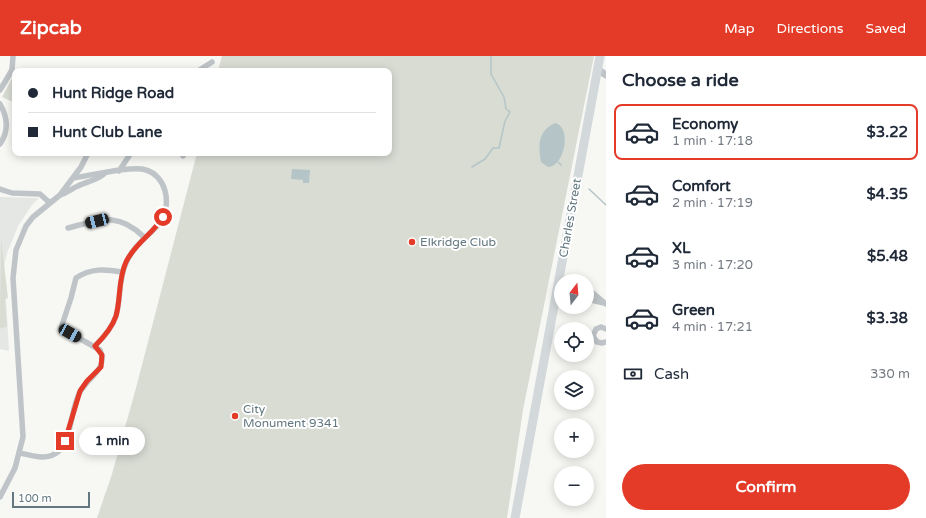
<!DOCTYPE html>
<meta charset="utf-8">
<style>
body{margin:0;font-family:"Varela Round",sans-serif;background:#f2f2f3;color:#1f2937;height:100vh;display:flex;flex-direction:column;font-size:15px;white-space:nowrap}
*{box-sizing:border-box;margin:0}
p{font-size:13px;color:#747a83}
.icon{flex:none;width:22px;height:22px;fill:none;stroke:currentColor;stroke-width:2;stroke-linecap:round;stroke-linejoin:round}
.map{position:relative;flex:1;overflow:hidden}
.drawer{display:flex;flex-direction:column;background:#fff;width:320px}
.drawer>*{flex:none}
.top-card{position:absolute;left:12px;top:12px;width:380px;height:88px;border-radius:8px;box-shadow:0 2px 10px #0003;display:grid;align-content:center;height:88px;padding:0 16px;background:#fff}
.needle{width:26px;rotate:16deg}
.controls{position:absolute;left:554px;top:218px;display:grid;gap:8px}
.controls a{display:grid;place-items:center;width:40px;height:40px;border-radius:50%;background:#fff;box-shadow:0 2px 10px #0003;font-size:20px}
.scale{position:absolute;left:12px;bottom:10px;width:78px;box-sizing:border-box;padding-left:4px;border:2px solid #62777f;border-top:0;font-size:11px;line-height:14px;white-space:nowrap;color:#62777f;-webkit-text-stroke:3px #fff;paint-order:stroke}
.end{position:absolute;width:18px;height:18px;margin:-9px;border:5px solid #e33b28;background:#fff;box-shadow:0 0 0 2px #fff}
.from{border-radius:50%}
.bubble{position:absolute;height:28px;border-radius:14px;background:#fff;box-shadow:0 2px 10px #0003;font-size:13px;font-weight:700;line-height:28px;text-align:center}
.car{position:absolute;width:12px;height:24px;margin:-12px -6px;border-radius:5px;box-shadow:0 0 3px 1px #0007;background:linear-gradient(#222 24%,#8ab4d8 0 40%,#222 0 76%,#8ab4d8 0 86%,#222 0)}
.top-card b{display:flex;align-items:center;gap:14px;height:38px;font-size:15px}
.top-card b+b{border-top:1px solid #e0e1e3}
.top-card i{width:10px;height:10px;background:#1f2937}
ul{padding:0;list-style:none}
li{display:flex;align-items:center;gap:12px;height:56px;margin:0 8px 6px;padding:0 8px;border:2px solid transparent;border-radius:8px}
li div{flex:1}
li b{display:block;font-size:15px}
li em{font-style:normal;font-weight:700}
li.selected{border-color:#e33b28}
li>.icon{width:36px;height:36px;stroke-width:1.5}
h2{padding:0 16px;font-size:18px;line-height:48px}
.pay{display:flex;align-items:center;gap:10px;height:44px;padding:0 16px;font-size:15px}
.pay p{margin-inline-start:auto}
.primary-button{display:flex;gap:8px;margin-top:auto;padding:8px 16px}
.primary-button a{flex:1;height:46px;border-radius:24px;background:#e33b28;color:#fff;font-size:16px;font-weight:700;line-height:46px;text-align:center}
header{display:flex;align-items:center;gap:24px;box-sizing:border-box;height:56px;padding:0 20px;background:#e33b28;color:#fff}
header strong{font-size:19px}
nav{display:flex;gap:22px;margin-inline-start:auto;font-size:14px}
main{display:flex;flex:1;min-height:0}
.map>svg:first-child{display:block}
</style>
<header>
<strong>Zipcab</strong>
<nav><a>Map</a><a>Directions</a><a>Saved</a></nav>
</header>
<main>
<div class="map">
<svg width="606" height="462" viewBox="0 0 606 462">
<rect width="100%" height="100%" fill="#f7f7f4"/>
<path fill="#e5e7e5" d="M0,141L39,142L32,149L18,170L7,197L4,210L9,295L0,293Z"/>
<path fill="#d8dcd3" d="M222,0H594L523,354L507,462H97L112,418L136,332L197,97H389V15H218Z
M15,17V47L2,41Z
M1,182L8,242L5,243L7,271L0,272Z"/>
<path fill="#b5c5c7" d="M555,67C572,70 565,111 548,111L541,106C538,88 538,75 555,67Z
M292,113L310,114L309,127H303V124L291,123Z"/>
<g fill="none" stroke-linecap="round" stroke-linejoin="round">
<path stroke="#b5c5c7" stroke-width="1.5" d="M558,106L561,109
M472,111L485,103L493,92H499L505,65L510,56L506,53L504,41L491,18V0
M589,133L606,149"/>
<path stroke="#bec4c7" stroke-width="5.5" d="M198,15L212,6
M0,34L12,14L13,0
M0,48C8,62 9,75 0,88
M182,97L183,100
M119,115L131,97
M73,122C89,120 132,109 146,114C156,117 163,126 165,135C168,145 166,157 161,165C150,180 134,188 126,207C118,224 121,243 116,260C112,272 104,281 95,290
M0,133L12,137L40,138L50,147
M60,139C67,137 71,133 78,130C87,125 96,125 104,118
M68,172C99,164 118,155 144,181
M587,232L606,248
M587,243L604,247
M606,273L601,271L596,273L593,280L597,286L602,287L606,286
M20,397C33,400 48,405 59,395C71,385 71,353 79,338C86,322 109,314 100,294L61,272L71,242L76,222C91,212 105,213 122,216
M0,441L15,412L23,381L13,222L16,194L26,170L33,161L60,139L81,111L88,97"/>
<path stroke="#bec4c7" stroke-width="7" d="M597,13L606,19"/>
<path stroke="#d3d9db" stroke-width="9" d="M515,462L600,0"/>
</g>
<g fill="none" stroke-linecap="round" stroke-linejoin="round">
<path stroke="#e33b28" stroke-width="5" d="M65,385L80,335L87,325L101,311L102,299L95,290C104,281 112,272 116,260C121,242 118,223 126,206C135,187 153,178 163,161"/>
</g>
<g fill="#e33b28" stroke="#fff" stroke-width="1.5">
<circle cx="412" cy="186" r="4"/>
<circle cx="235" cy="360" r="4"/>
</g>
<g text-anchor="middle" stroke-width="4" stroke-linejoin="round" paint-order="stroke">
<g font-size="12" fill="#62777f" stroke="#fff">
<text transform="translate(570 162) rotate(-80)" y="4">Charles Street</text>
</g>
<g font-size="12" fill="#62777f" stroke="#fff" text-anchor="start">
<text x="420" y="190">Elkridge Club</text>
<text x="243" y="357">City<tspan x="243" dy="14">Monument 9341</tspan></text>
</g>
</g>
</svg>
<div class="controls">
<a><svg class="needle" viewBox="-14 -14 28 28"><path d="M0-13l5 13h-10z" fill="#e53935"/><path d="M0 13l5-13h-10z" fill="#747a83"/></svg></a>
<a><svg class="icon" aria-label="locate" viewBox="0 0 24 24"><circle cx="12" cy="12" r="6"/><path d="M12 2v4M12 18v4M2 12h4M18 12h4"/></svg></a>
<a><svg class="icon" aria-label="layers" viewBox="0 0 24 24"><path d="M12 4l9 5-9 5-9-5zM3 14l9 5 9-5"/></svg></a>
<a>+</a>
<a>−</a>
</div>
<div class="scale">100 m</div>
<i class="end from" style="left:163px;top:161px"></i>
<i class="end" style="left:65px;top:385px"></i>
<div class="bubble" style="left:79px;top:371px;width:66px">1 min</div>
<i class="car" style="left:97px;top:165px;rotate:256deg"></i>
<i class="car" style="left:70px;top:277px;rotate:119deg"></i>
<div class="top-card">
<b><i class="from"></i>Hunt Ridge Road</b>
<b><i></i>Hunt Club Lane</b>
</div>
</div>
<section class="drawer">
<h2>Choose a ride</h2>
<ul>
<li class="selected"><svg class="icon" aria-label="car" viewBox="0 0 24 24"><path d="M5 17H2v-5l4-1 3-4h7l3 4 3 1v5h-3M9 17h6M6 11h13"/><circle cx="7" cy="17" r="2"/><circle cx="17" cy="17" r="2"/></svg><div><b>Economy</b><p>1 min · 17:18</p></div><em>$3.22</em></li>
<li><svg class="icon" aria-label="car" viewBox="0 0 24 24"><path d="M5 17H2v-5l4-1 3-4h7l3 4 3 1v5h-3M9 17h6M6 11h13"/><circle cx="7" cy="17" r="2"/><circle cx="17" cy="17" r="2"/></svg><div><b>Comfort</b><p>2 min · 17:19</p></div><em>$4.35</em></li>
<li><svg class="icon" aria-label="car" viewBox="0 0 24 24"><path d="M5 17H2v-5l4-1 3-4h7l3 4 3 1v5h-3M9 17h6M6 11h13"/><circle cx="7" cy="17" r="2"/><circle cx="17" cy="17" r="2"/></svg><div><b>XL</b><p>3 min · 17:20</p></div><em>$5.48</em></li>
<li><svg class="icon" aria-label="car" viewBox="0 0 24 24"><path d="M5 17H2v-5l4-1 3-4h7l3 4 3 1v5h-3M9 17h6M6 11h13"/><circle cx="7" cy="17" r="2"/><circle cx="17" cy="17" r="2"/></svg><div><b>Green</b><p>4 min · 17:21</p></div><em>$3.38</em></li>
</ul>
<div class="pay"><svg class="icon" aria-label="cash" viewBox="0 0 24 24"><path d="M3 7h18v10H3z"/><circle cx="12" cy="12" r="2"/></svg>Cash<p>330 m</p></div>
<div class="primary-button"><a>Confirm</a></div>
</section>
</main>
